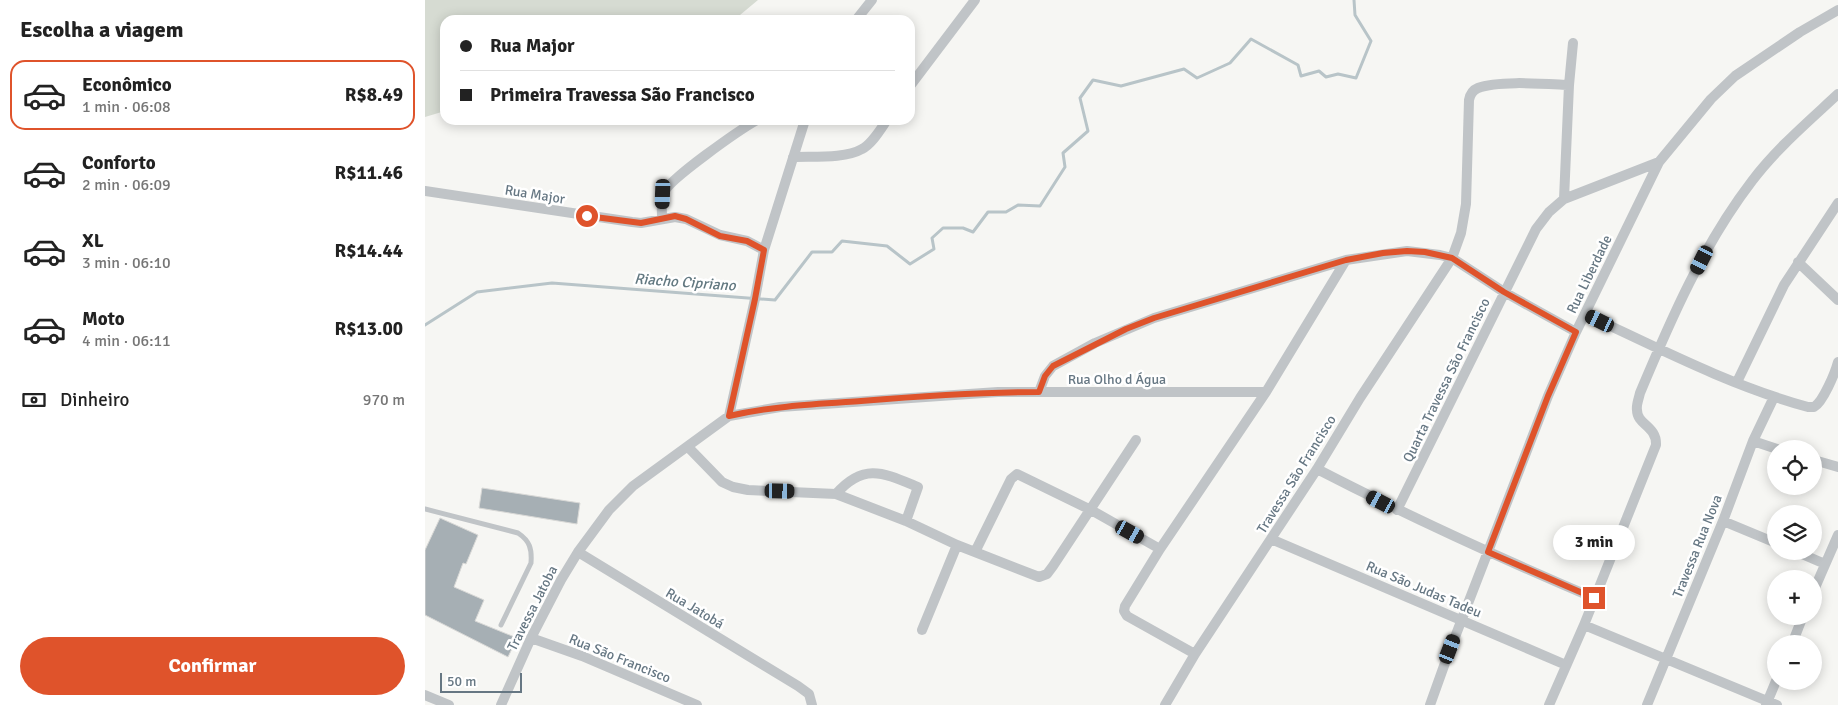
<!DOCTYPE html>
<html lang="pt">
<meta charset="utf-8">
<style>
body{margin:0;font-family:Signika,sans-serif;background:#f2f2f2;color:#222;height:100vh;display:flex;flex-direction:column;font-size:19px;white-space:nowrap}
*{box-sizing:border-box;margin:0}
p{font-size:16px;color:#767676}
.icon{flex:none;width:28px;height:28px;fill:none;stroke:currentColor;stroke-width:2;stroke-linecap:round;stroke-linejoin:round}
.map{position:relative;flex:1;overflow:hidden}
.side{display:flex;flex-direction:column;background:#fff;width:425px}
.side>*{flex:none}
.hud{position:absolute;left:15px;top:15px;width:475px;height:110px;border-radius:15px;box-shadow:0 2px 12px #0003;display:grid;align-content:center;height:110px;padding:0 20px;background:#fff}
.buttons{position:absolute;left:1342px;top:440px;display:grid;gap:10px}
.buttons a{display:grid;place-items:center;width:55px;height:55px;border-radius:50%;background:#fff;box-shadow:0 2px 12px #0003;font-size:25px}
.scale{position:absolute;left:15px;bottom:12px;width:82px;box-sizing:border-box;padding-left:5px;border:2px solid #667783;border-top:0;font-size:14px;line-height:18px;white-space:nowrap;color:#667783;-webkit-text-stroke:4px #fff;paint-order:stroke}
.end{position:absolute;width:22px;height:22px;margin:-11px;border:6px solid #df532b;background:#fff;box-shadow:0 0 0 2px #fff}
.from{border-radius:50%}
.bubble{position:absolute;height:35px;border-radius:18px;background:#fff;box-shadow:0 2px 12px #0003;font-size:16px;font-weight:800;line-height:35px;text-align:center}
.car{position:absolute;width:15px;height:30px;margin:-15px -8px;border-radius:6px;box-shadow:0 0 4px 1px #0007;background:linear-gradient(#222 24%,#8ab4d8 0 40%,#222 0 76%,#8ab4d8 0 86%,#222 0)}
.hud b{display:flex;align-items:center;gap:18px;height:48px;font-size:19px}
.hud b+b{border-top:1px solid #e0e0e0}
.hud i{width:12px;height:12px;background:#222}
ul{padding:0;list-style:none}
li{display:flex;align-items:center;gap:15px;height:70px;margin:0 10px 8px;padding:0 10px;border:2px solid transparent;border-radius:15px}
li div{flex:1}
li b{display:block;font-size:19px}
li em{font-style:normal;font-weight:800}
li.current{border-color:#df532b}
li>.icon{width:45px;height:45px;stroke-width:1.5}
h2{padding:0 20px;font-size:22px;line-height:60px}
.pay{display:flex;align-items:center;gap:12px;height:55px;padding:0 20px;font-size:19px}
.pay p{margin-inline-start:auto}
.primary-button{display:flex;gap:10px;margin-top:auto;padding:10px 20px}
.primary-button a{flex:1;height:58px;border-radius:30px;background:#df532b;color:#fff;font-size:20px;font-weight:800;line-height:58px;text-align:center}
main{display:flex;flex:1;min-height:0}
.map>svg:first-child{display:block}
</style>
<main>
<section class="side">
<h2>Escolha a viagem</h2>
<ul>
<li class="current"><svg class="icon" aria-label="car" viewBox="0 0 24 24"><path d="M5 17H2v-5l4-1 3-4h7l3 4 3 1v5h-3M9 17h6M6 11h13"/><circle cx="7" cy="17" r="2"/><circle cx="17" cy="17" r="2"/></svg><div><b>Econômico</b><p>1 min · 06:08</p></div><em>R$8.49</em></li>
<li><svg class="icon" aria-label="car" viewBox="0 0 24 24"><path d="M5 17H2v-5l4-1 3-4h7l3 4 3 1v5h-3M9 17h6M6 11h13"/><circle cx="7" cy="17" r="2"/><circle cx="17" cy="17" r="2"/></svg><div><b>Conforto</b><p>2 min · 06:09</p></div><em>R$11.46</em></li>
<li><svg class="icon" aria-label="car" viewBox="0 0 24 24"><path d="M5 17H2v-5l4-1 3-4h7l3 4 3 1v5h-3M9 17h6M6 11h13"/><circle cx="7" cy="17" r="2"/><circle cx="17" cy="17" r="2"/></svg><div><b>XL</b><p>3 min · 06:10</p></div><em>R$14.44</em></li>
<li><svg class="icon" aria-label="car" viewBox="0 0 24 24"><path d="M5 17H2v-5l4-1 3-4h7l3 4 3 1v5h-3M9 17h6M6 11h13"/><circle cx="7" cy="17" r="2"/><circle cx="17" cy="17" r="2"/></svg><div><b>Moto</b><p>4 min · 06:11</p></div><em>R$13.00</em></li>
</ul>
<div class="pay"><svg class="icon" aria-label="cash" viewBox="0 0 24 24"><path d="M3 7h18v10H3z"/><circle cx="12" cy="12" r="2"/></svg>Dinheiro<p>970 m</p></div>
<div class="primary-button"><a>Confirmar</a></div>
</section>
<div class="map">
<svg width="1413" height="705" viewBox="0 0 1413 705">
<rect width="100%" height="100%" fill="#f6f6f3"/>
<path fill="#d6dbd2" d="M0,0H333L309,20H20V111L0,117Z"/>
<g fill="none" stroke-linecap="round" stroke-linejoin="round">
<path stroke="#b8c4c8" stroke-width="3" d="M0,325L52,292L127,283L350,300L387,252H407L417,241L462,246L485,264L509,249L507,238L518,228H538L548,232L563,212H581L593,205L615,206L640,167L638,153L663,131L655,98L668,80L696,86L759,69L772,78L805,63L826,39L873,65L876,76L894,71L901,77L913,74L931,78L946,41L930,15L929,0"/>
</g>
<path fill="#a6afb4" stroke="#d8d8d6" d="M57,488L155,503L152,524L54,508Z
M15,518L53,535L41,564L38,563L29,587L59,600L50,621L92,638L83,657L0,615V550Z"/>
<g fill="none" stroke-linecap="round" stroke-linejoin="round">
<path stroke="#c0c4c7" stroke-width="5" d="M0,509L93,533C105,541 107,549 106,563L76,625"/>
<path stroke="#c0c4c7" stroke-width="10" d="M431,20L447,0
M485,86L550,0
M368,157C387,156 420,159 437,149C447,144 455,130 462,120
M0,191L207,222L216,223L250,217L261,219L295,235L322,241L339,250L330,299L304,416
M1139,199L1144,85L1148,43
M237,218C237,211 236,201 238,194C242,180 316,129 332,120
M339,250L380,120
M1373,262L1413,300
M1160,314C1233,348 1306,386 1383,407H1389C1398,402 1410,373 1413,362
M1312,382L1359,285L1413,203
M614,392L620,376L628,366L670,343L729,318L921,260L982,251L1015,255L1027,258L1079,292L1151,332
M1328,441L1352,449
M263,447L297,482L308,487L323,490L411,494L481,521L532,545L614,577L622,574L628,566L711,440
M1389,460L1413,467
M892,469C983,516 1075,558 1169,598
M411,494C439,462 459,473 493,487L481,521
M972,510L1111,229L1124,212L1139,199L1234,162
M1298,521L1351,543
M846,539L1141,665
M1370,551L1400,564
M153,552L373,686L384,694L387,705
M550,552L586,479L592,474L666,510L735,549
M1389,590L1413,535
M1159,625L1352,705
M497,630L532,545
M106,638L157,656L272,705
M1367,644L1378,616
M770,654L702,616L699,611L700,606L735,549L841,392L921,260
M0,695L24,705
M76,705L106,638L136,580L153,552L184,510L208,486L304,416L355,407L573,392H841
M740,705L770,654L892,469L935,398L1027,258L1036,233L1041,204L1044,100C1045,95 1048,90 1053,88C1073,80 1122,84 1144,85
M1005,705L1020,663L1123,396L1151,332L1234,162L1286,99L1310,76L1375,32L1413,10
M1124,705L1159,625L1231,445C1232,426 1212,425 1212,410C1211,405 1214,398 1215,393C1246,319 1278,245 1327,181C1351,149 1384,121 1413,94
M1222,705L1298,521L1328,441L1349,397
M1341,705L1351,681"/>
</g>
<g fill="none" stroke-linecap="round" stroke-linejoin="round">
<path stroke="#df532b" stroke-width="6" d="M162,216L216,223L250,216L261,219L295,236L322,241L339,250L330,299L304,416C347,406 392,404 436,401C495,396 555,392 614,392L620,376L628,366L701,329L729,318L921,260L958,253L982,251L1000,252L1027,258L1079,292L1151,332L1123,396L1063,552L1169,598"/>
</g>
<g text-anchor="middle" stroke-width="5" stroke-linejoin="round" paint-order="stroke">
<g font-size="14" fill="#667783" stroke="#fff">
<text transform="translate(110 194) rotate(9)" y="5">Rua Major</text>
<text transform="translate(1164 274) rotate(-64)" y="5">Rua Liberdade</text>
<text x="692" y="384">Rua Olho d Água</text>
<text transform="translate(1021 380) rotate(-64)" y="5">Quarta Travessa São Francisco</text>
<text transform="translate(871 474) rotate(-58)" y="5">Travessa São Francisco</text>
<text transform="translate(1272 546) rotate(-68)" y="5">Travessa Rua Nova</text>
<text transform="translate(999 589) rotate(23)" y="5">Rua São Judas Tadeu</text>
<text transform="translate(107 608) rotate(-63)" y="5">Travessa Jatoba</text>
<text transform="translate(270 608) rotate(31)" y="5">Rua Jatobá</text>
<text transform="translate(195 658) rotate(22)" y="5">Rua São Francisco</text>
</g>
<g font-size="15" font-style="italic" fill="#627880" stroke="#fff">
<text transform="translate(260 282) rotate(4)" y="5">Riacho Cipriano</text>
</g>
</g>
</svg>
<div class="buttons">
<a><svg class="icon" aria-label="locate" viewBox="0 0 24 24"><circle cx="12" cy="12" r="6"/><path d="M12 2v4M12 18v4M2 12h4M18 12h4"/></svg></a>
<a><svg class="icon" aria-label="layers" viewBox="0 0 24 24"><path d="M12 4l9 5-9 5-9-5zM3 14l9 5 9-5"/></svg></a>
<a>+</a>
<a>−</a>
</div>
<div class="scale">50 m</div>
<i class="end from" style="left:162px;top:216px"></i>
<i class="end" style="left:1169px;top:598px"></i>
<div class="bubble" style="left:1128px;top:525px;width:82px">3 min</div>
<i class="car" style="left:238px;top:194px;rotate:182deg"></i>
<i class="car" style="left:1277px;top:260px;rotate:207deg"></i>
<i class="car" style="left:1175px;top:321px;rotate:296deg"></i>
<i class="car" style="left:355px;top:491px;rotate:91deg"></i>
<i class="car" style="left:956px;top:502px;rotate:298deg"></i>
<i class="car" style="left:705px;top:532px;rotate:119deg"></i>
<i class="car" style="left:1025px;top:649px;rotate:21deg"></i>
<div class="hud">
<b><i class="from"></i>Rua Major</b>
<b><i></i>Primeira Travessa São Francisco</b>
</div>
</div>
</main>
